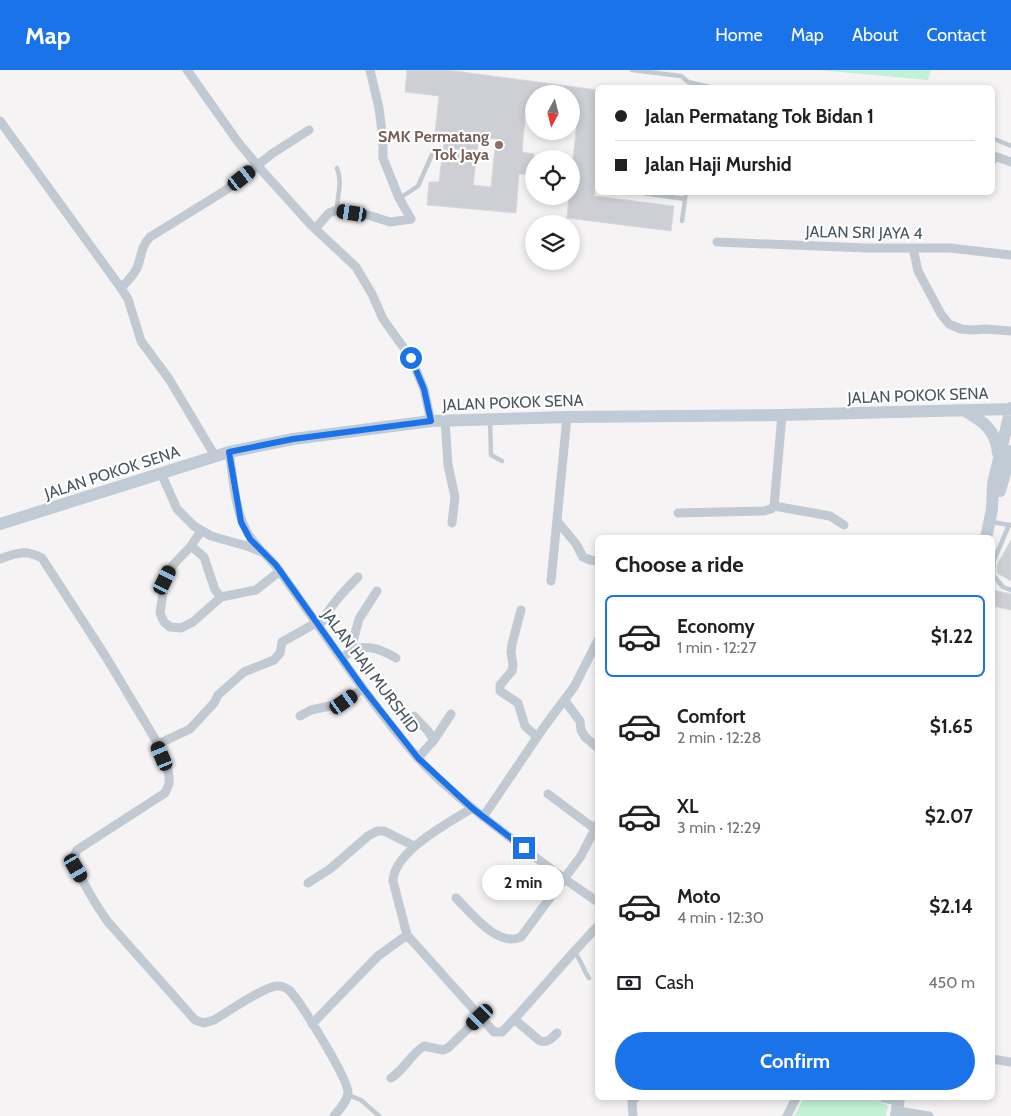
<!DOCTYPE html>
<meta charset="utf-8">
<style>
body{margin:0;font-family:Cabin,sans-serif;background:#f2f2f2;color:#202124;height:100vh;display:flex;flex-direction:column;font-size:19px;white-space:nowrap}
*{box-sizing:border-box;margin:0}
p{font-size:16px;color:#757577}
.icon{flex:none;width:28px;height:28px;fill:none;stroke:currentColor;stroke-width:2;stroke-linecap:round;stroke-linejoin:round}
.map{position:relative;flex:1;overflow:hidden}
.details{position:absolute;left:595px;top:465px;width:400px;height:565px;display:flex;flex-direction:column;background:#fff;border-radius:8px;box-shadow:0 2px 8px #0003}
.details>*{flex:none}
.top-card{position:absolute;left:595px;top:15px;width:400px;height:110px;border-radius:8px;box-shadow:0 2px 8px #0003;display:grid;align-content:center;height:110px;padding:0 20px;background:#fff}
.needle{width:32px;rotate:187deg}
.controls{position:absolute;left:525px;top:15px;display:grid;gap:10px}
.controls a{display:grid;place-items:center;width:55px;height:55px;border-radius:50%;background:#fff;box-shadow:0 2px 8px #0003;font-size:25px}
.end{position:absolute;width:22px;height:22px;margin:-11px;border:6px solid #1a73e8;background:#fff;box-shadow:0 0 0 2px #fff}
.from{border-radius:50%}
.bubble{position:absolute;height:35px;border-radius:18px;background:#fff;box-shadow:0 2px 8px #0003;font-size:16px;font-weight:800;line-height:35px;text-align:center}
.car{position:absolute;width:15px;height:30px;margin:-15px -8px;border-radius:6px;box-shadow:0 0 4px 1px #0007;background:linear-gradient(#222 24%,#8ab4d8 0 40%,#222 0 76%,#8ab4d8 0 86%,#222 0)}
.top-card b{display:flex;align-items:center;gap:18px;height:48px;font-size:19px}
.top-card b+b{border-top:1px solid #e0e0e0}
.top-card i{width:12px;height:12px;background:#202124}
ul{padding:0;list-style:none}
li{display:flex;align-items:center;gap:15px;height:82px;margin:0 10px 8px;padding:0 10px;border:2px solid transparent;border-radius:8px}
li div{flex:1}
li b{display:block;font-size:19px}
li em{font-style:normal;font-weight:800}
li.on{border-color:#1a73e8}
li>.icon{width:45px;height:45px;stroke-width:1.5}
h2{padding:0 20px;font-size:22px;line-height:60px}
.pay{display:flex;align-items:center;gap:12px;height:55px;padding:0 20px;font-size:19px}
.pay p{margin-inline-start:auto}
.button{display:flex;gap:10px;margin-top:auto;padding:10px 20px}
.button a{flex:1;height:58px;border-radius:30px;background:#1a73e8;color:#fff;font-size:20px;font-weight:800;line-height:58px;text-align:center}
header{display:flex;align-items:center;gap:30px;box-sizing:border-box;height:70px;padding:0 25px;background:#1a73e8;color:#fff}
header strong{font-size:24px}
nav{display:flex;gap:28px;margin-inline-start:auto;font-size:18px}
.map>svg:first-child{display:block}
</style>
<header>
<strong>Map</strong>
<nav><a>Home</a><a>Map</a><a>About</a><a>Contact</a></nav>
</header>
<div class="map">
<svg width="1011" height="1046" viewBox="0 0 1011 1046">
<rect width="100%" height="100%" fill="#f5f3f3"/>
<path fill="#c3f1d5" d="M819,0H931L928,10Z
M804,1028H875L888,1036L886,1046H794Z"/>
<path fill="#cdcfd5" stroke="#d7d9de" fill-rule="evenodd" d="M407,0H447L598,20V95L594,126L674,136L671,161L567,148L569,126H571V88H573L578,45L571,44V24H534V39L526,38L522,82L534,84V105L519,104L516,143L427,135L429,112H439L445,63L435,62L439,26L405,22ZM479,67L496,69L491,117L473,115Z
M1011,470V511L997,503L998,493Z
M992,520L1011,524V540L992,536Z"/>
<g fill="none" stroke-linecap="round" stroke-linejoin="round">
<path stroke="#c1cad2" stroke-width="4.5" d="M632,0L681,6L688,12L714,18
M992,68L1011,76
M636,122L685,129
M400,128L418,116L434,80
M337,140C337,124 343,114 337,98
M682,151L686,122
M490,350L491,385L502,391
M991,452L1010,455
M992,495L1009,455
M994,495L993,505L1003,517L1011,520
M574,882C581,889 583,900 589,908
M348,1025L361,1030L379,1046"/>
<path stroke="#c1cad2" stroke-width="9" d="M187,0L238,72L257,95L311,155L356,197L372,224L383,249L411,288L424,319L431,351
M0,51L121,218L128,229L141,271L169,309L215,386
M992,91L994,86L1011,92
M315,159L329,143L337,140L368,145L390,152L411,149L399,128L383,88V70L379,38L370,0
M717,172L867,178H950L1011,185
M913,178L918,201L941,244L949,254L961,259L973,260L985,259L1011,261
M121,218C127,212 133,206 137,198C142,186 140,178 150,167L226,120L273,83L309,60
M445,350L448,395L455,427L452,453
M229,382C235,416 234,454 260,479
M161,403L177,439L194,456L211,466L247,476L264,483L275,495C322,559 365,627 417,687C442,715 473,739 503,762C534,787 565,810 598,832
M774,436L782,345
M678,443L764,441L771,439L774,436L830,446L844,455
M558,452L576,474L583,487L590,490L598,491
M201,461L191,476L173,495L165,509L160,543L164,552L170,557L181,558L193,552L221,527L256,520L280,501
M191,476L204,487L215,520L221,527
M0,489C17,483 25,479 42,488L106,587L158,674L167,697L169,706V714L165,723L77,780C76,783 74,785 74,788C74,800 100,841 108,852L195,950L204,953L214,950C226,943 266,915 278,916C282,916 286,918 289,920C300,931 349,1010 348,1023C347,1032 339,1040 334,1046
M551,511L567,347
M521,540L512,574L511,582L513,595L512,601L500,615V621L518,633L525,656L537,667
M319,557C329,537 343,522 358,507
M350,582L359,549L377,521
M346,585C362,571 381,579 396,588
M565,631L580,651L581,660L585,667L598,678
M300,646L311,640L344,633L363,618
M414,646L428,661L434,670L418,688
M434,670L451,644
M158,674L190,659L214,633L218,625L244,602L274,590L280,583L282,572L316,553
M548,724L595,759
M472,738C449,753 394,781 393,811L407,865L494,962H502C535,928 565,890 598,856
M483,747L544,657L574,617L598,570
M308,813L330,799L368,766L377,761H384L414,776
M456,828C471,843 498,878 521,867L581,786L598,753
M514,949L540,971C548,973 551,969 557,963
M312,954L378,886L407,865
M992,989L1011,992
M391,1008C404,1000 411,984 424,976L443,980L448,978L480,947
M884,1028L898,1031
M897,1041L929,1046
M633,1046L632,1032L635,1028
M787,1046L796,1028"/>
<path stroke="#c1cbd6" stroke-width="12" d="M965,341C983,351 996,360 998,383
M1000,421L1011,381
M0,454L229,382L293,369L431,351L567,347L782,345L1011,339
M986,468L992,439L993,414L1011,338
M896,1046L899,1028"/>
</g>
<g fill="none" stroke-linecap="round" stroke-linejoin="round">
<path stroke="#1a73e8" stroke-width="6" d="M411,288L424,319L431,351L293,369L229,382L241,452L250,469L276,495L363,618L418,688L472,738L524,778"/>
</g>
<circle fill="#8d6e63" stroke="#fff" stroke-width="2" cx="499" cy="75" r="5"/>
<g text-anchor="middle" stroke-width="4.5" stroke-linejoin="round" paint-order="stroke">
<g font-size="16" font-weight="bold" fill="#785e54" stroke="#fff" text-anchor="end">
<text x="489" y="72">SMK Permatang<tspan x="489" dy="18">Tok Jaya</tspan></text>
</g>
<g font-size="16" fill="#4a5661" stroke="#fff">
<text transform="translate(864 162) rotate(1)" y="6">JALAN SRI JAYA 4</text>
<text transform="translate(918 325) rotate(-2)" y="6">JALAN POKOK SENA</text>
<text transform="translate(513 332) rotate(-2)" y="6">JALAN POKOK SENA</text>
<text transform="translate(112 402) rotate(-18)" y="6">JALAN POKOK SENA</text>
<text transform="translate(371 601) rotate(53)" y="6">JALAN HAJI MURSHID</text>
</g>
</g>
</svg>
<div class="controls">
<a><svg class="needle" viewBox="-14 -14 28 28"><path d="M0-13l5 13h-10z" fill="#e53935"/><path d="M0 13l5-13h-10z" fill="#757577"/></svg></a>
<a><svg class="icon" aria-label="locate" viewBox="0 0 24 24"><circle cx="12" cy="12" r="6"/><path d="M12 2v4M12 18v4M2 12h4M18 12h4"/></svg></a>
<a><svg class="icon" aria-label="layers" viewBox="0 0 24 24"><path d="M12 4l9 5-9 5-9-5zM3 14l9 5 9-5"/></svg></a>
</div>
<i class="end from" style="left:411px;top:288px"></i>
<i class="end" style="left:524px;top:778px"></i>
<div class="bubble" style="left:482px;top:795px;width:82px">2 min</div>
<i class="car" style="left:242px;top:108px;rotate:52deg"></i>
<i class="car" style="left:352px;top:143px;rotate:279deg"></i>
<i class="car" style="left:165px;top:510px;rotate:26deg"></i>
<i class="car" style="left:344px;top:632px;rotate:55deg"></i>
<i class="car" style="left:162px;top:686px;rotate:337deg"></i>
<i class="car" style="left:76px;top:798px;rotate:150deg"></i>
<i class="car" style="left:480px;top:947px;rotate:226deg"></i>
<div class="top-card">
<b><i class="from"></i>Jalan Permatang Tok Bidan 1</b>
<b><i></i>Jalan Haji Murshid</b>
</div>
<section class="details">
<h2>Choose a ride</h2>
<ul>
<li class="on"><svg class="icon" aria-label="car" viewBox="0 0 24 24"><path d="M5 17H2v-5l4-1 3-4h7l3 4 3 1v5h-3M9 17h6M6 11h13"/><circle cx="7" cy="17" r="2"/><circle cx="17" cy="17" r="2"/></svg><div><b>Economy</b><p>1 min · 12:27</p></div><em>$1.22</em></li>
<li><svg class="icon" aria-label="car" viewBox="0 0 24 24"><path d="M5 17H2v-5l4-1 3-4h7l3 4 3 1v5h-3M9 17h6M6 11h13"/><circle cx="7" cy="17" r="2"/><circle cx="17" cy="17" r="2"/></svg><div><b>Comfort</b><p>2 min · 12:28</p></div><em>$1.65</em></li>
<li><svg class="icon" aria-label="car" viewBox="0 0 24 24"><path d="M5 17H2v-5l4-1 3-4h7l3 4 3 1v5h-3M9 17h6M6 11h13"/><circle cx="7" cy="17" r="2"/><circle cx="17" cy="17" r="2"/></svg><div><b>XL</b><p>3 min · 12:29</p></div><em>$2.07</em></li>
<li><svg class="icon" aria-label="car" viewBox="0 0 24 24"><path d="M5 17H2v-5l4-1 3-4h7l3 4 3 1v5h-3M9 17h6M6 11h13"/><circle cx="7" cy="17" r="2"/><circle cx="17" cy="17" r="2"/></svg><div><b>Moto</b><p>4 min · 12:30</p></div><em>$2.14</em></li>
</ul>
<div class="pay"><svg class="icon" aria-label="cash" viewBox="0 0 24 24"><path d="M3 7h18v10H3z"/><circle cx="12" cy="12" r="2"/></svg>Cash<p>450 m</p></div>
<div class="button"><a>Confirm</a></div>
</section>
</div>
